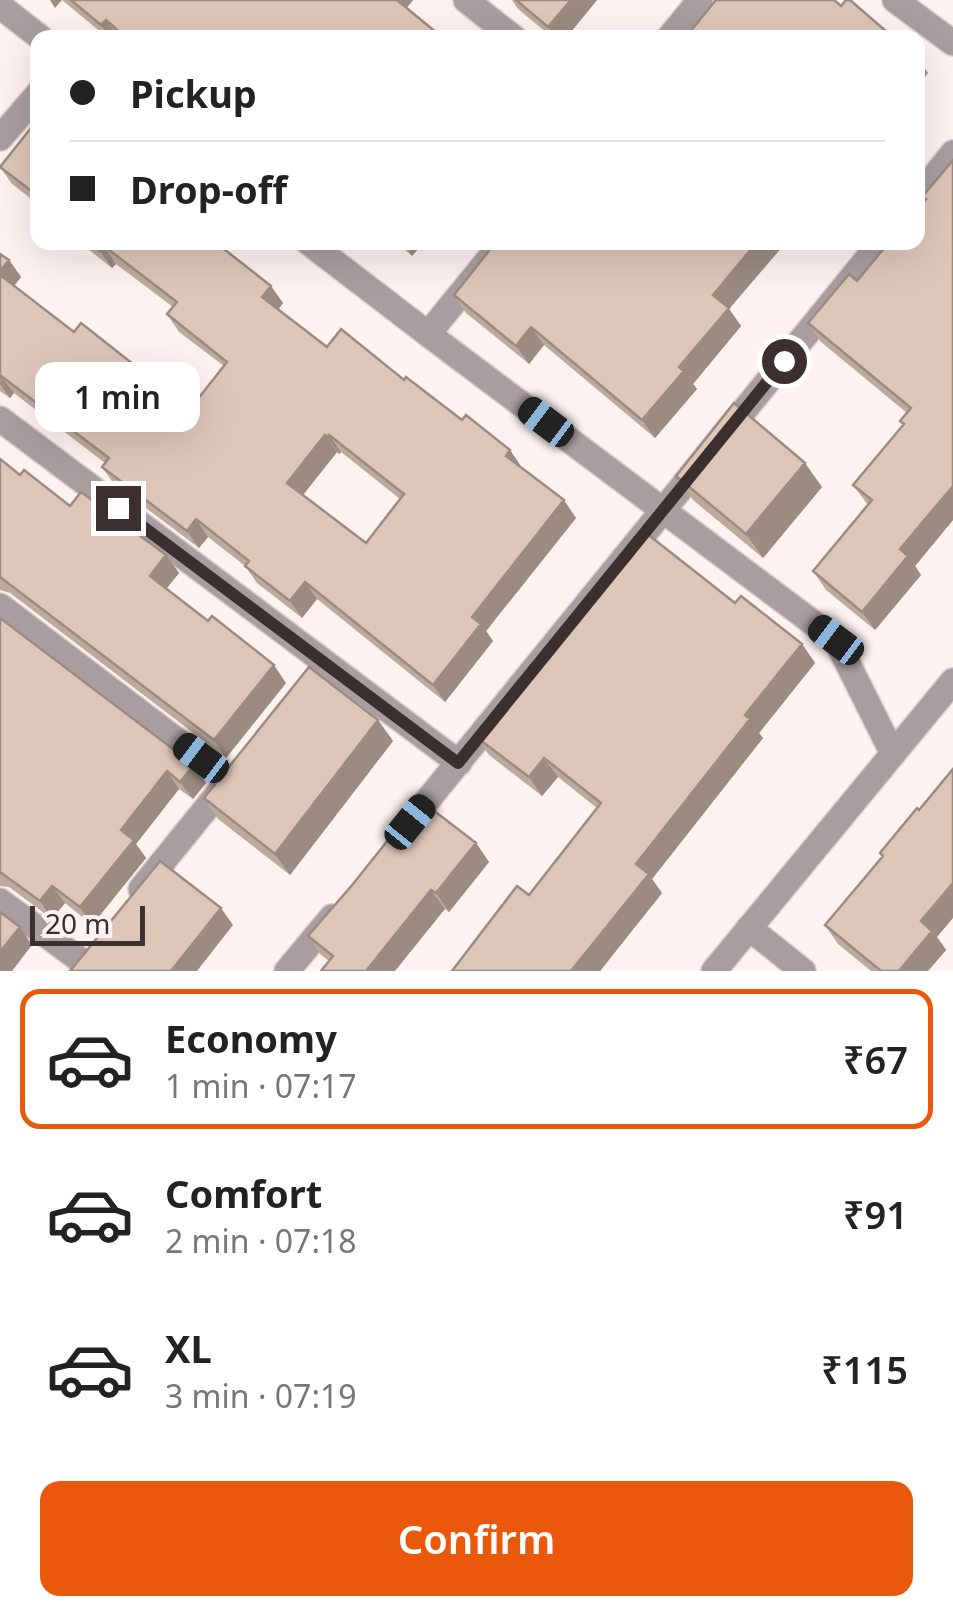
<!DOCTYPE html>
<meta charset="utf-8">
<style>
body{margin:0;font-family:"Noto Sans",sans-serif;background:#f2f2f2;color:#222;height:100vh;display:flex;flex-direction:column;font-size:38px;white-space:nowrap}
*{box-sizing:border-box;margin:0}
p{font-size:32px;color:#767676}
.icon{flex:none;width:55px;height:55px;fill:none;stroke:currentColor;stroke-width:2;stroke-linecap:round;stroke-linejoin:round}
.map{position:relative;height:971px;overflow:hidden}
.sheet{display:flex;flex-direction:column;background:#fff;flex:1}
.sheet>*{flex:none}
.guide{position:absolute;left:30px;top:30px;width:895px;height:220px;border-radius:20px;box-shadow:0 10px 40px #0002;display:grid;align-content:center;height:220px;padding:0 40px;background:#fff}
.scale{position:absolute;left:30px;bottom:25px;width:115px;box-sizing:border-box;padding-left:10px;border:5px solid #3b302e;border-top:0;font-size:28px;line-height:35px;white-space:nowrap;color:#3b302e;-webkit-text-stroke:8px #fef2f0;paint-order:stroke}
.end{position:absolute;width:45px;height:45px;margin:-22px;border:12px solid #3b302e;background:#fff;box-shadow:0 0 0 5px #fff}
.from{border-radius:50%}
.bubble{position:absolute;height:70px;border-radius:20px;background:#fff;box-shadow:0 10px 40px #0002;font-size:32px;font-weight:600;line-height:70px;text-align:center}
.car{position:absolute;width:30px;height:60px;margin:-30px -15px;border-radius:12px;box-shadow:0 0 8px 2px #0007;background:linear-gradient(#222 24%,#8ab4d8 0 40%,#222 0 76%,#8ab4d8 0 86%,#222 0)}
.guide b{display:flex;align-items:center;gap:35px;height:95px;font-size:38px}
.guide b+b{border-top:2px solid #e0e0e0}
.guide i{width:25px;height:25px;background:#222}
ul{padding:18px 0 0;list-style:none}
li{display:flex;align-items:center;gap:30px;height:140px;margin:0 20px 15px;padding:0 20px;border:5px solid transparent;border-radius:20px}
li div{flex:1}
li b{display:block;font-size:38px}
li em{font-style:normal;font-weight:600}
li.active{border-color:#ea580c}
li>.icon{width:90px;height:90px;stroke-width:1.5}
.cta{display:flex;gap:20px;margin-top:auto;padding:20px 40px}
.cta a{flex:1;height:115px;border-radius:20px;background:#ea580c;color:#fff;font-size:40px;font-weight:600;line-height:115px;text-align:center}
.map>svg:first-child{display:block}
</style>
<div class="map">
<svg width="953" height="971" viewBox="0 0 953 971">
<rect width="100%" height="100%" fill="#fef2f0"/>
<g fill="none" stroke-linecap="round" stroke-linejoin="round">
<g stroke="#dbcfcd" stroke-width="28">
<path id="minor" d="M466,0L514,38
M895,0L953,43
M0,6L41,38
M669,38L700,0
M0,138L38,94
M918,197L953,153
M308,242L428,334
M503,242L428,334L836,640L893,754
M0,419L459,763
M0,606L229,780
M405,828L881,242
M141,889L229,780
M0,901L83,962
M749,928L803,971
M287,971L332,917"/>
</g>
<g stroke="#dbcfcd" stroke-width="28">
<path id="tertiary" d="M714,971L953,681"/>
</g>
<use href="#minor" stroke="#a99d9f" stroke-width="25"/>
<use href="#tertiary" stroke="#a99d9f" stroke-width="25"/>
</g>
<path fill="#beaa9d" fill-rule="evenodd" d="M62,0H413L407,8L443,38H108Z
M512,0H597L566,38H553L518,9Z
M38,119V204L12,184L0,167Z
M953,160V520L915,566L921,575L875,630L826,590L813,571L868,505L853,485L903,425L900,421L907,413L821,342L808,323L857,281L925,200L922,197Z
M79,242H223L225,245L222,248L283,303L278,309L327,347L404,380L462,420L510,450L522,468L576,518L486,631L493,641L445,702L317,599L302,618L257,583L245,566L208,537L199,548L114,484L102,467L105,463L14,393L10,398L0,391V254L9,260L21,277L14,286L74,332L190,409L224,366L179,332L167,314L173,307L116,264L112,268ZM337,452L339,454L341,452L400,499L366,543L303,495Z
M396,242H424L412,256Z
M496,242H793L786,250L782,247L729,309L741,326L693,384L697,389L655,438L544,345L529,364L466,313L454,295Z
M0,459L20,475L70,506L166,555L179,573L166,589L286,683L226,758L10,593L0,590Z
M676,476L822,487L763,558L693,500Z
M735,603L802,644L815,663L759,733L763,738L652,879L662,893L600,971H452L529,895L597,808L558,777L542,796L489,755L475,736L526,684Z
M0,618L194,765L206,783L193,799L179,789L136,844L146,858L92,925L65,903L52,919L9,887L0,886Z
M378,720L393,741L290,875L218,819L204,798Z
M917,808L937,937L946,950L928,971H871L838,944L825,925L882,857L880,853Z
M476,843L489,862L449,912L445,909L329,961L321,955L308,936Z"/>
<path fill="#9b8b80" d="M50,0H62L55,8Z
M395,0H413L403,12Z
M571,0H597L566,38H556L548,27Z
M106,20L118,37L110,38L101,25Z
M918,58L928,73L918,86Z
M403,242H424L412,256Z
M757,242H779L782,247L729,309L741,326L693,384L697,389L655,438L642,420L679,367L713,295Z
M780,242H793L786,250Z
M104,246L116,264L112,268L100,251Z
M9,260L21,277L10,291L0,277V271Z
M271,286L283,303L275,314L262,297Z
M531,327L544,345L529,364L516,346Z
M1,376L14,393L10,398L0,384Z
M325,435L337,452L299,500L287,483Z
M329,435L341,452L339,454L327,437Z
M510,450L522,468L506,456Z
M805,463L822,487L763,558L746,534Z
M953,486V520L915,566L921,575L875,630L862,612L900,549Z
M564,500L576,518L486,631L493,641L445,702L433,685L472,617Z
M196,519L208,537L199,548L187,531Z
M166,555L179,573L162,594L150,576Z
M305,582L317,599L302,618L290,601Z
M802,644L815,663L759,733L763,738L652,879L662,893L600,971H571L636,864L745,715Z
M274,665L286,683L226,758L214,740Z
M378,720L393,741L290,875L275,854Z
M544,758L558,777L542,796L529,777Z
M194,765L206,783L193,799L180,782Z
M167,771L179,789L136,844L146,858L92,925L80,907L121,830Z
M476,843L489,862L449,912L436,893Z
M953,883V918L937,937L946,950L928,971H899L921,921Z
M52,886L65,903L52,919L40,901Z
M431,890L445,909L395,971H366Z
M221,908L233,925L197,971H171Z
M20,927L32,945L12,971H0V952Z"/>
<path fill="#ddc6b7" stroke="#9b8b80" stroke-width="2.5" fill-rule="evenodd" d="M71,0H397L443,38H126L106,20L101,25Z
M516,0H571L548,27Z
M716,0H834L841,6L846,0H850L894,38H685Z
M38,119V196L0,167Z
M953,160V486L900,549L908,556L862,612L813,571L872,500L853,485L904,424L900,421L911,408L808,323L849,274L857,281L889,242H918V209L926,199L922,197Z
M89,242H215L271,286L262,297L327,347L341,329L404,380L406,377L462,420L466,415L510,450L506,456L564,500L472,617L481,624L433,685L305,582L290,601L245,566L249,561L196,519L187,531L102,467L109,458L1,376L0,378V275L74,332L81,323L190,409L227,362L167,314L177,302L104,246L100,251ZM325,435L327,437L329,435L404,494L366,543L287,483Z
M496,242H757L713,295L729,308L679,367L684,371L642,420L531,327L516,346L454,295Z
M0,254L9,260L0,271Z
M734,403L805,463L746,534L676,476Z
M0,459L20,475L24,470L70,506L81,492L166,555L150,576L208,621L212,616L274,665L214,740L0,577Z
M646,533L735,603L741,596L802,644L745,715L750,719L636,864L649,874L571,971H452L517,886L529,895L601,803L544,758L529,777L475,736L519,679L526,684Z
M0,618L194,765L180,782L167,771L121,830L134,840L80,907L52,886L40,901L0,872Z
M309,667L378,720L275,854L204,798Z
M953,769V883L921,921L932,931L899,971H881L825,925L883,856L880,853L917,808L919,810Z
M420,800L476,843L436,893L431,890L366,971H321L333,956L308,936L353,884Z
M160,861L221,908L171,971H70Z
M0,912L20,927L0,952Z"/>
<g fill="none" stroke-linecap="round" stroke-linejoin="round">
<path stroke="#3b302e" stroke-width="12" d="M118,508L458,763L784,361"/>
</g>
</svg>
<div class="scale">20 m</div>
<i class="end from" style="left:784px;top:361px"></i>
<i class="end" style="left:118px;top:508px"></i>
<div class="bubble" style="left:35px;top:362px;width:165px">1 min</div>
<i class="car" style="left:546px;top:422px;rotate:307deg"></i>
<i class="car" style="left:836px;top:640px;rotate:307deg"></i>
<i class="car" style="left:201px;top:758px;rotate:307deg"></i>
<i class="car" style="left:410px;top:822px;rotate:39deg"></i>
<div class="guide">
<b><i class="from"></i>Pickup</b>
<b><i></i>Drop-off</b>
</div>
</div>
<section class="sheet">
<ul>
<li class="active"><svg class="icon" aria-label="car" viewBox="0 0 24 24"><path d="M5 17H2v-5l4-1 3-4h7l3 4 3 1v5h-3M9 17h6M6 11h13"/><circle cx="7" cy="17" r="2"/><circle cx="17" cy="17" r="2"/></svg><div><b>Economy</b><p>1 min · 07:17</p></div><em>₹67</em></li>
<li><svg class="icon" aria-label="car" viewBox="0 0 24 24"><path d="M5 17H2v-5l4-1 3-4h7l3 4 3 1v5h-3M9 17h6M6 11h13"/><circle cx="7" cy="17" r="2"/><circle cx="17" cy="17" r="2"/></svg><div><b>Comfort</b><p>2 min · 07:18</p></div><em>₹91</em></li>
<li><svg class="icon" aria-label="car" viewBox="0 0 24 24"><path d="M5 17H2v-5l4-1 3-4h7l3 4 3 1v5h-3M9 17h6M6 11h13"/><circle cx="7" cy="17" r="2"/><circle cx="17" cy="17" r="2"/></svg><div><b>XL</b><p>3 min · 07:19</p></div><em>₹115</em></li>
</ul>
<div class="cta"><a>Confirm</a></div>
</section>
